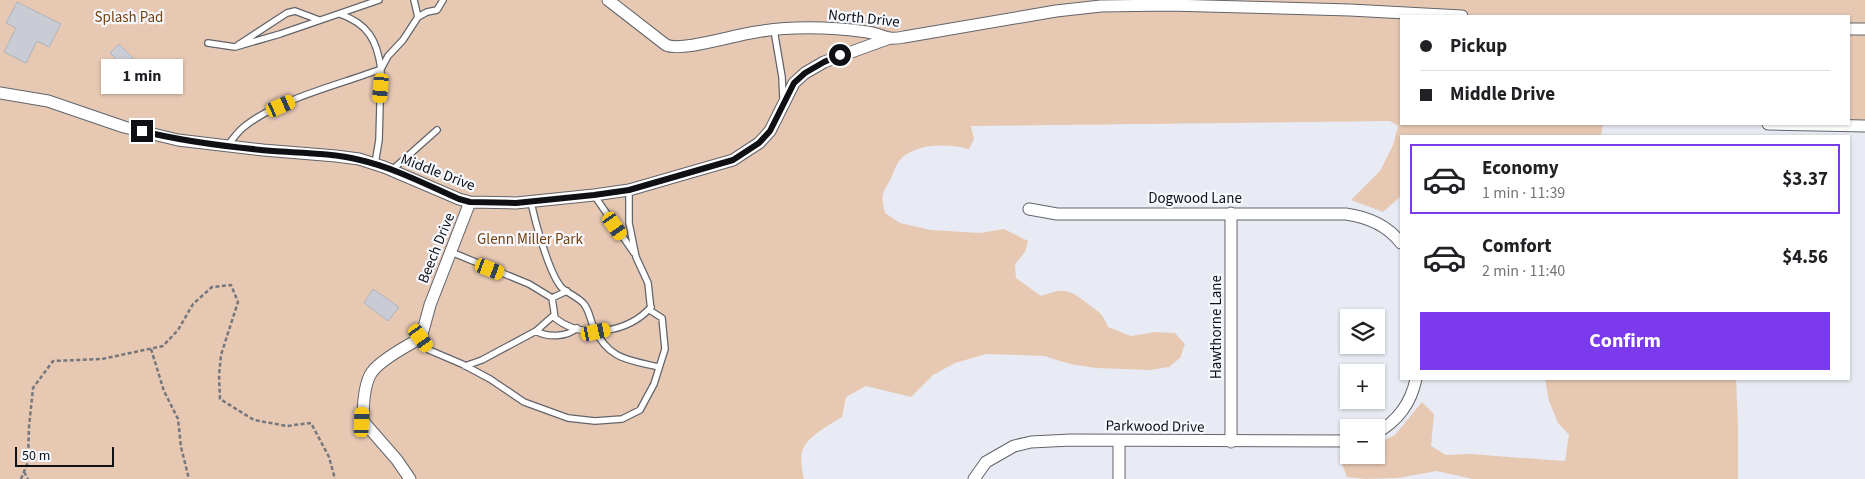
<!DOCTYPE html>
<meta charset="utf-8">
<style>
body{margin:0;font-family:"Source Sans 3",sans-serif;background:#f6f6f6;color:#202124;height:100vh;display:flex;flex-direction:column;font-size:19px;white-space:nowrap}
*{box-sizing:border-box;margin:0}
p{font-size:16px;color:#757577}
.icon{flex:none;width:28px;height:28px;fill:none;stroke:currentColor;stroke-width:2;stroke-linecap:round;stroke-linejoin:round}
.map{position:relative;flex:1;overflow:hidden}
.sheet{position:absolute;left:1400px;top:135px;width:450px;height:245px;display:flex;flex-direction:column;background:#fff;border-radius:0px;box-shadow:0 1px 4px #0004}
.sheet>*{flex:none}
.top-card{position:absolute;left:1400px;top:15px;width:450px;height:110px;border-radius:0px;box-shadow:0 1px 4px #0004;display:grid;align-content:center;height:110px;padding:0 20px;background:#fff}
.buttons{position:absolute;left:1340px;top:309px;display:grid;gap:10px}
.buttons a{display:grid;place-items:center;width:45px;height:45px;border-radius:0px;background:#fff;box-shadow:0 1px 4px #0004;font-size:25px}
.scale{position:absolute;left:15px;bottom:12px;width:99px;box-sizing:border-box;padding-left:5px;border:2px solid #0f1013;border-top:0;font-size:14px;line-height:18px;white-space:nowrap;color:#0f1013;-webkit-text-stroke:4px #f6f8ff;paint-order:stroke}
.end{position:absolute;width:22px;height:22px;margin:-11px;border:6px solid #0f1013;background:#fff;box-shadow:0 0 0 2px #fff}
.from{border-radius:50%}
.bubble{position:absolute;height:35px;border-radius:0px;background:#fff;box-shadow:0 1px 4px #0004;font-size:16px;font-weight:700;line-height:35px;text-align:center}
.car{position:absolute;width:15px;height:30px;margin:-15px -8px;border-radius:6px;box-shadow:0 0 4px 1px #0007;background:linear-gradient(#f5c518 24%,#345 0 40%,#f5c518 0 76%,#345 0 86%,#f5c518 0)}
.top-card b{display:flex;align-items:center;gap:18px;height:48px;font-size:19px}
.top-card b+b{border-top:1px solid #e0e0e0}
.top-card i{width:12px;height:12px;background:#202124}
ul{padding:9px 0 0;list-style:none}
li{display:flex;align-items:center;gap:15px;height:70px;margin:0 10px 8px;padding:0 10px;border:2px solid transparent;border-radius:0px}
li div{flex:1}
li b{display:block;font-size:19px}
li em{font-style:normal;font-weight:700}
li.active{border-color:#7c3aed}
li>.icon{width:45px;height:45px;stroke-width:1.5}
.primary-button{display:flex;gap:10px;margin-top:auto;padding:10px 20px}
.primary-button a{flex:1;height:58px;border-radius:0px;background:#7c3aed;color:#fff;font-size:20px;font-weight:700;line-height:58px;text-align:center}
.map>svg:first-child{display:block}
</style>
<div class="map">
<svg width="1865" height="479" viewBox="0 0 1865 479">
<rect width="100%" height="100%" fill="#e8ebf3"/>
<path fill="#e7c9b3" d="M0,0H1865V126L1849,124V16H1401V124H1603L1601,136H1401V196L1383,212L1351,200L1380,171L1393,145L1398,126L1390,121L971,126L974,139L969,149C950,144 924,143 907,154C899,158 895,168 892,176C883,195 880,191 885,213L900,223L931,230L980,233L1004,229L1028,241L1025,252L1015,264L1016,278L1041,296C1064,288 1068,288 1088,304C1099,312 1103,314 1108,327L1131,336L1156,332L1175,333L1185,344L1180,358L1169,367L1150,370L1096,368L1070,364L1044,356L986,354L955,363L933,375L911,397L866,386L846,397L842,417C832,423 809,436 804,447C799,456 802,469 804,479H0Z
M1545,379H1736L1738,426V479H1472L1437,471L1398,478L1365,479L1347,477L1339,456L1349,453V455H1376V444L1395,435L1422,402L1434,414L1431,446L1446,455L1470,454L1565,461L1569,435L1558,423L1549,401Z"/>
<path fill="#c9ccd4" stroke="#b0b3bb" d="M17,2L61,24L49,47L37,41L26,63L4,52L16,28L6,23Z
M119,44L133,58L124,67L110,53Z
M373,289L399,307L388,321L364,303Z"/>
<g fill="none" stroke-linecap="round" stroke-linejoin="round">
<g stroke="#62646b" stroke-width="8">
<path id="service" d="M414,0L418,17
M774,30L782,77L783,99
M208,43L235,47L280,34L379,0
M238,45L287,13L295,11L319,20
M227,146C233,139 238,131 245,126C281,98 339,85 381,69C377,40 368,24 340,14
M375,164L379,140L381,69L388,56L403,40L418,17L427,12L437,10L443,0
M392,170L437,130
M594,195L634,253
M531,202C535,221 549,274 562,288C569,294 578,297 584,304C590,312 590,320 594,328C609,360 629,360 659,367
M451,252L529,284L552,298L567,291
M552,298L555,318C582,340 628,333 651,307
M536,331C548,338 567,337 577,328
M421,338L429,350L462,364L490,379L524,402L568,418L595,421L622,419L640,410L654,384L665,349L662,318L651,311L648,283L636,257L629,223V190
M465,366L482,360L536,331L554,315"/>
</g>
<g stroke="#62646b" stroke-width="13">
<path id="minor" d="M608,0L666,45C682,52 734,35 756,32C792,26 830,27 867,32C875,33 881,36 889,38C894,39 899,38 904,37L1056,11L1101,6L1169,5L1350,10L1462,16
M1849,29H1865
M0,93L48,101L124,127L178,140L263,150L336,156L359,159L384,167L459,199L470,202L516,203L594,195L629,190L733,160L759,143L770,131L794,83L805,73L824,62L890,38
M1768,124L1865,126
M1029,209L1057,214H1346C1368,217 1387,225 1401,243
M1231,213V442
M1376,433C1398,421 1411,403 1416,379
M410,479L397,460L363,421C363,408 364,383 372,372C380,361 408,345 421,338L430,305L470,202
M974,479L986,462L1014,446L1031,442L1071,440L1349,441
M1119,479V441"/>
</g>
<path stroke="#75777c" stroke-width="2.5" stroke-dasharray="4 2.5" stroke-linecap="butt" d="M151,349L164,391L178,419L181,447L189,479
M24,472L28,479
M21,479L28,462L29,427L33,388L53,361L102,359L163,346L178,330L193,304L212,287L231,285L238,302L221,355L219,375L220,399L254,420L287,426L311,423L329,457L335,479"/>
<use href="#service" stroke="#fff" stroke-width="5.5"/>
<use href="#minor" stroke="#fff" stroke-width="11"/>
</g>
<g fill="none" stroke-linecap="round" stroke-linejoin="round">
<path stroke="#0f1013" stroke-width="6" d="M142,131C185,142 229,147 273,151C302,153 332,153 360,160C395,168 427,185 459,199L470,202L516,203L594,195L629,190L733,160L759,143L770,131L794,83L805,73L824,62L840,55"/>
</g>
<g text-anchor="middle" stroke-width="4.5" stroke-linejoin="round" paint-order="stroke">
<g font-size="15" fill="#76410c" stroke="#f6f8ff">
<text x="129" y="22">Splash Pad</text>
<text x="530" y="244">Glenn Miller Park</text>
</g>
<g font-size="15" fill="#0f1013" stroke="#f6f8ff">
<text transform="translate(864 18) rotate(6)" y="5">North Drive</text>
<text transform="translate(438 172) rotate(21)" y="5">Middle Drive</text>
<text x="1195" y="203">Dogwood Lane</text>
<text transform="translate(436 248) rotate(-68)" y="5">Beech Drive</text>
<text transform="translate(1216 327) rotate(-90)" y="5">Hawthorne Lane</text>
<text transform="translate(1155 426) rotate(1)" y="5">Parkwood Drive</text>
</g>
</g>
</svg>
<div class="buttons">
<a><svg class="icon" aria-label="layers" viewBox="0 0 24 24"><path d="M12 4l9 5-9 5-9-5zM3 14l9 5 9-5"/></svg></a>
<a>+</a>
<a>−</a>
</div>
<div class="scale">50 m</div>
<i class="end from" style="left:840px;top:55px"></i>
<i class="end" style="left:142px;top:131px"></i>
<div class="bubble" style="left:101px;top:59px;width:82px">1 min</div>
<i class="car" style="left:381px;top:88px;rotate:185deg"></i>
<i class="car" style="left:281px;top:106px;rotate:66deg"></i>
<i class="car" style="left:615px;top:226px;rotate:145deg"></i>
<i class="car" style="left:490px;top:269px;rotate:111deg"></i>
<i class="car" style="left:596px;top:332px;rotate:78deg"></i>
<i class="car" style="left:421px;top:338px;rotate:144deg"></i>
<i class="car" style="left:362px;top:422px;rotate:2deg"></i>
<div class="top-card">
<b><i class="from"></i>Pickup</b>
<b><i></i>Middle Drive</b>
</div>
<section class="sheet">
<ul>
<li class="active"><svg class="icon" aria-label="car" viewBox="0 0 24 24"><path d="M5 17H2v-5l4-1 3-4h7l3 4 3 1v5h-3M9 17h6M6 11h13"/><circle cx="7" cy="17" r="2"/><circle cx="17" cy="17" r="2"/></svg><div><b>Economy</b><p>1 min · 11:39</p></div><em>$3.37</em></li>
<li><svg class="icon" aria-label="car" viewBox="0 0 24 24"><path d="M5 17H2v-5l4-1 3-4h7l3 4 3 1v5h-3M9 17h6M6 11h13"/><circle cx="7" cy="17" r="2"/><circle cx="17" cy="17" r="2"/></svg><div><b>Comfort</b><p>2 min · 11:40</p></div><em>$4.56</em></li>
</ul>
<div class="primary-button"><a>Confirm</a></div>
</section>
</div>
